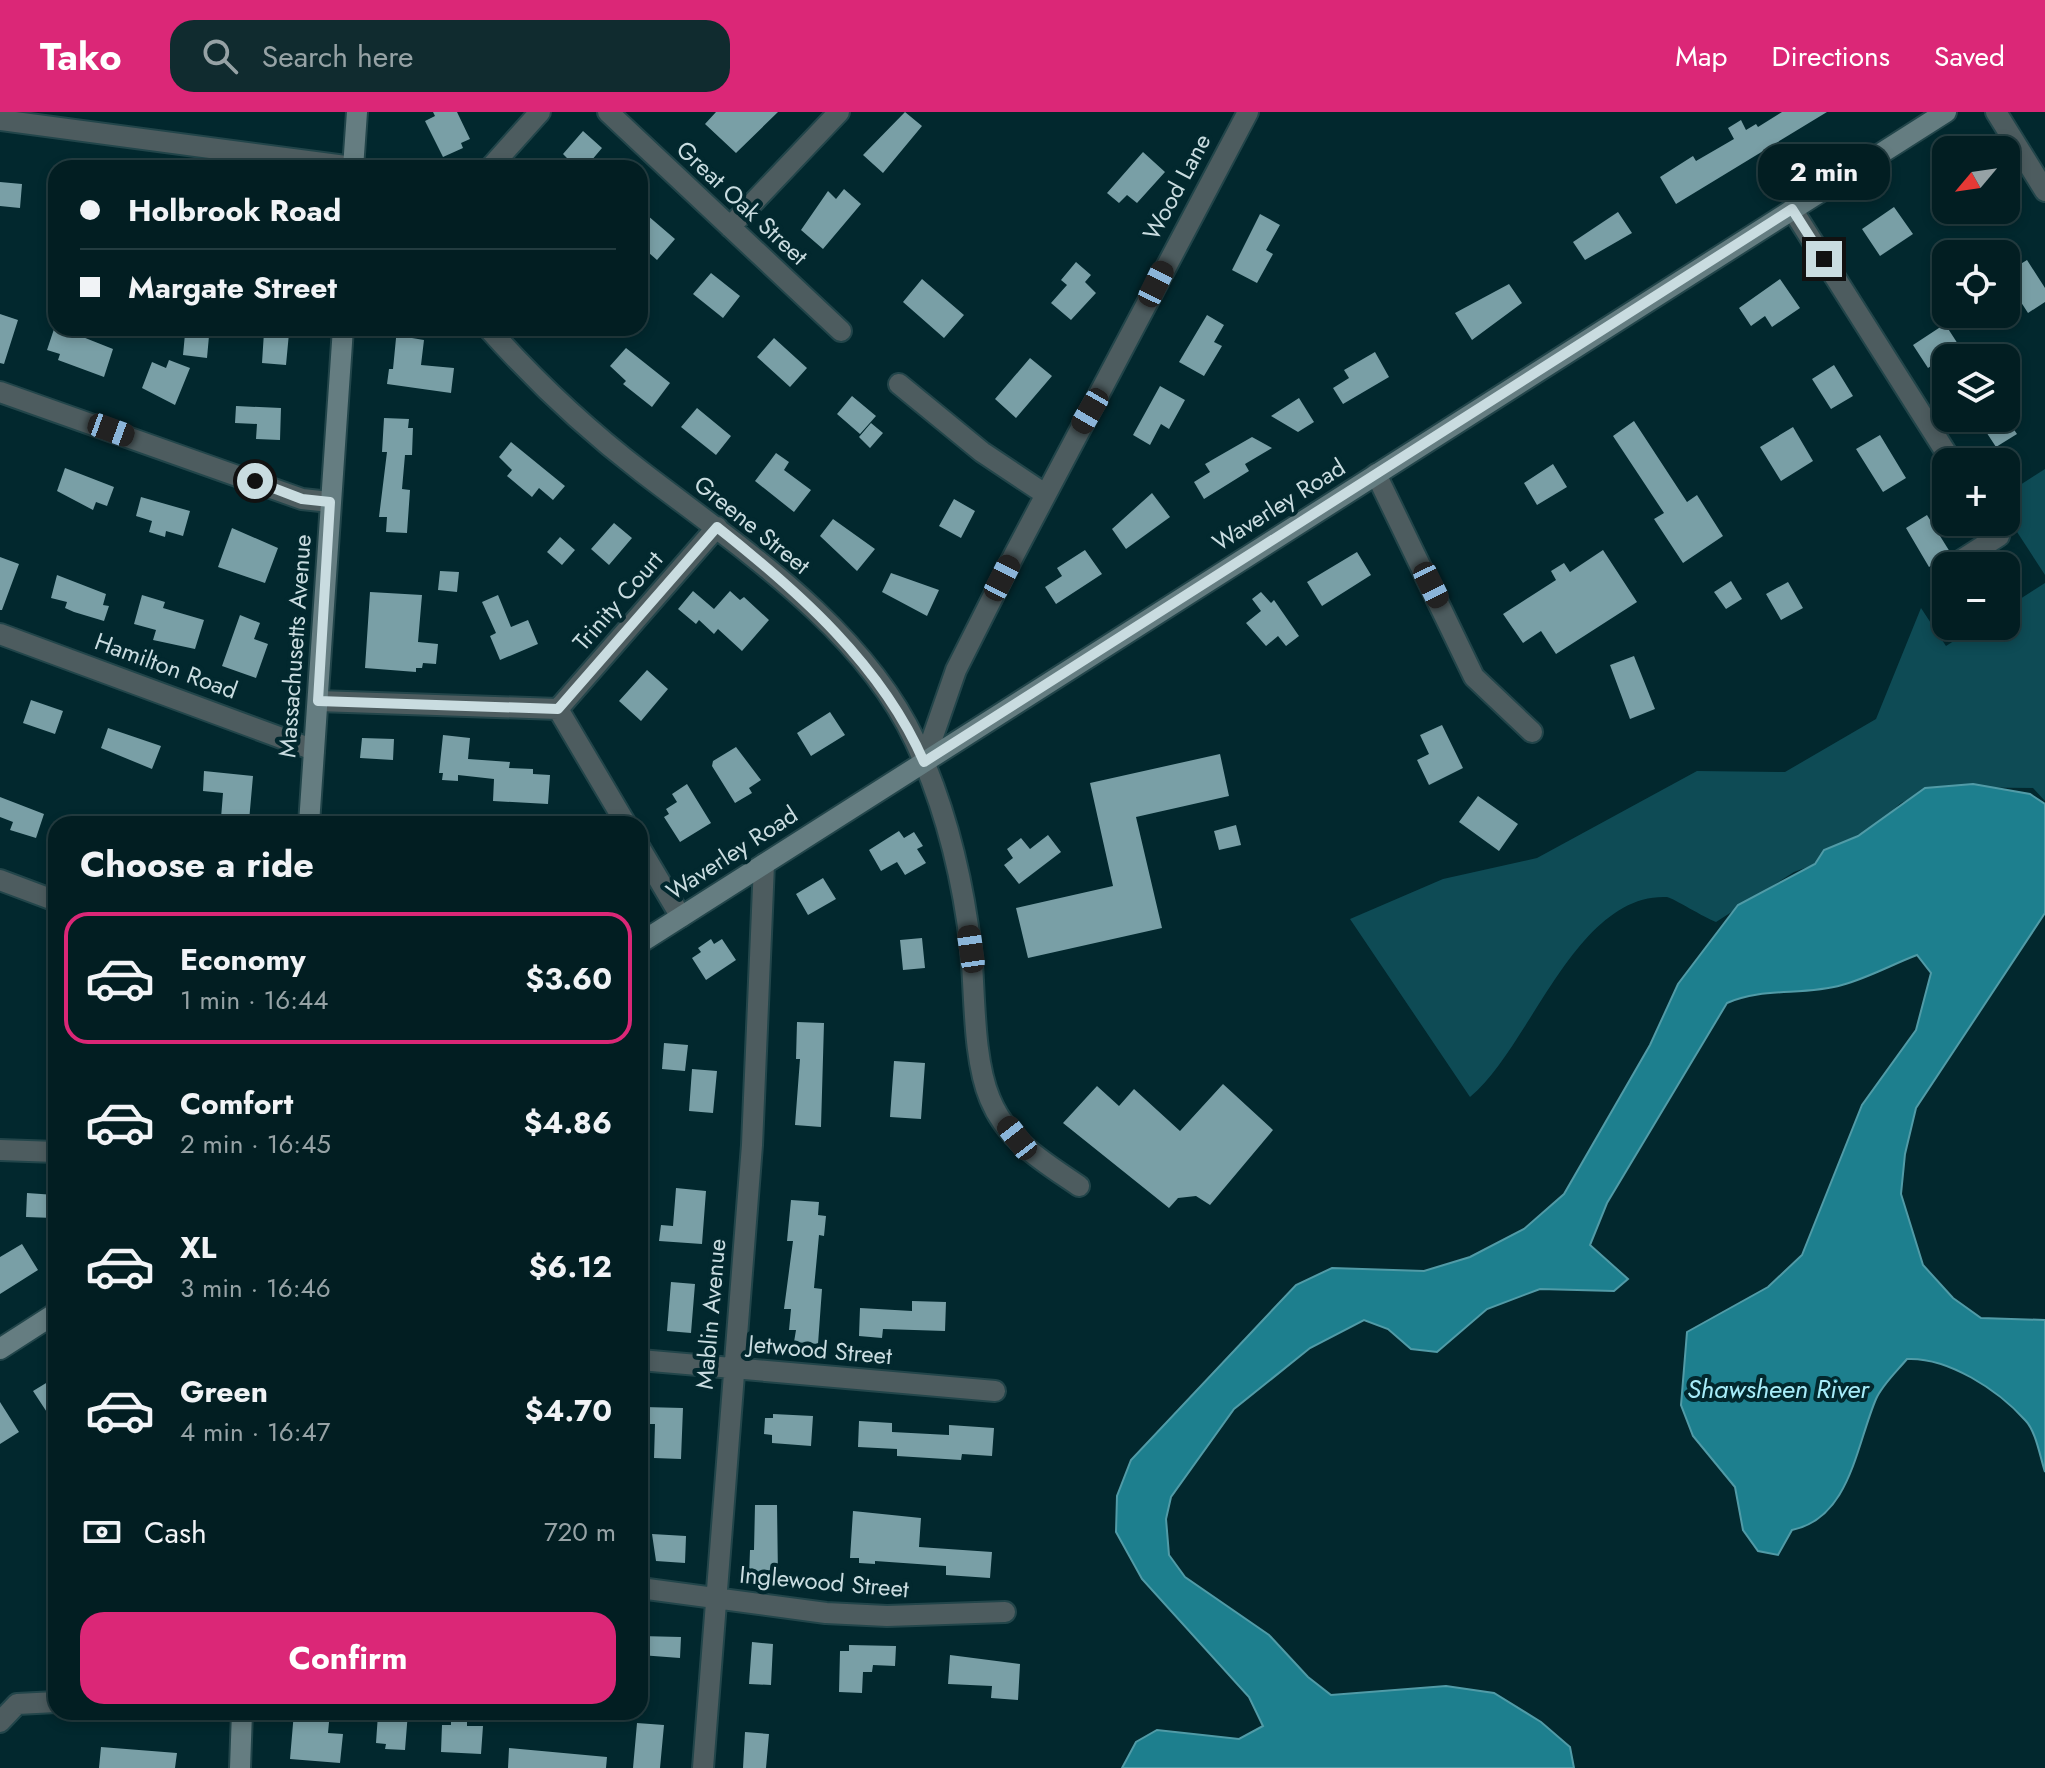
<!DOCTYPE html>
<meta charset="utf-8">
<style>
body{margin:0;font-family:Jost,sans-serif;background:#102b2f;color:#f1f3f6;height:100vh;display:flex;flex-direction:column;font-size:30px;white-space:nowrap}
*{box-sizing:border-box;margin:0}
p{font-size:26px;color:#96a2a5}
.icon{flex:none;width:44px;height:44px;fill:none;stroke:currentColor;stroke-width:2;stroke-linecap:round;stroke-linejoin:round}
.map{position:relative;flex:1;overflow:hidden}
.side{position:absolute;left:48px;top:704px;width:600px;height:904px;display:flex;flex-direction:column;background:#021e22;border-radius:24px;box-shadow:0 4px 12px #0003,0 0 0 2px #233c40}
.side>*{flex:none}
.banner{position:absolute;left:48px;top:48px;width:600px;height:176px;border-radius:24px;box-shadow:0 4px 12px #0003,0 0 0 2px #233c40;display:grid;align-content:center;height:176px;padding:0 32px;background:#021e22}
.needle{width:52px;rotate:241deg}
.tools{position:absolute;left:1932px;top:24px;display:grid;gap:16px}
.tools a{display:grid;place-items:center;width:88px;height:88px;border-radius:16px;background:#021e22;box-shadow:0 4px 12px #0003,0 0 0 2px #233c40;font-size:40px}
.end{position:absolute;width:36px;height:36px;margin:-18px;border:10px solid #c9dce0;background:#111;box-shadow:0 0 0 4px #111}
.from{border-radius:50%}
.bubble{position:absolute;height:56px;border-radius:24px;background:#021e22;box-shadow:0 4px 12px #0003,0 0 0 2px #233c40;font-size:26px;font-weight:700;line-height:56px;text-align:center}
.car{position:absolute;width:24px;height:48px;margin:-24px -12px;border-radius:10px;box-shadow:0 0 6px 2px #0007;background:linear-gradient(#222 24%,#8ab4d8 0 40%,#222 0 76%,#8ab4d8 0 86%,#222 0)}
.banner b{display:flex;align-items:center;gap:28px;height:76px;font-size:30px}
.banner b+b{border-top:2px solid #233c40}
.banner i{width:20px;height:20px;background:#f1f3f6}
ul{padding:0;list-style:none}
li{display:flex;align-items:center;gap:24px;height:132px;margin:0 16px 12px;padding:0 16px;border:4px solid transparent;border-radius:24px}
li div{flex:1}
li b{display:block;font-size:30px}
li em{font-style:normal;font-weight:700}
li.active{border-color:#db2777}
li>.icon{width:72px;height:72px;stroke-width:1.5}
h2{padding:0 32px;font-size:36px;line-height:96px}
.pay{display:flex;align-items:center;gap:20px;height:88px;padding:0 32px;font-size:30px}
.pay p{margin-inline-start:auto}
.primary-button{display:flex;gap:16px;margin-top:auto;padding:16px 32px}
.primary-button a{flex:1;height:92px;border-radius:24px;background:#db2777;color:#fff;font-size:32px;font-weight:700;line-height:92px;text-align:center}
header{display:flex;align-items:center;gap:48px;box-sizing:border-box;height:112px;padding:0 40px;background:#db2777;color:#fff}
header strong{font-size:38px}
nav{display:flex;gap:44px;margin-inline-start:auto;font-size:28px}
.search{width:560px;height:72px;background:#102b2f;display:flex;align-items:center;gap:20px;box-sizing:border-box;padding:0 28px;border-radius:24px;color:#96a2a5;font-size:30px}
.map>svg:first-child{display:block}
</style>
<header>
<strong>Tako</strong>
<div class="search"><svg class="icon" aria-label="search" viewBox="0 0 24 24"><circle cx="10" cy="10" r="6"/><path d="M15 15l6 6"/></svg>Search here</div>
<nav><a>Map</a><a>Directions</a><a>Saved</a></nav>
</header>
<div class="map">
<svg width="2045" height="1656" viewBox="0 0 2045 1656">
<rect width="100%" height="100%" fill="#02282e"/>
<path fill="#0e4b55" d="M2045,357V463L2006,403V382Z
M2045,471V689L2033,676L1936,675L1901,691L1872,716L1833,735L1813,753L1794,760L1716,810C1705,806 1673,786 1667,785C1575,781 1530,936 1470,985L1350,807L1443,767L1537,746L1697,659L1785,660L1876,607L1921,496L1946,534L1977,514H2006V496Z"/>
<path fill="#1d7f8e" stroke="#519ba7" stroke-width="2" d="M1973,672L2030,682L2045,692V801L1916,996L1905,1042L1901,1082L1923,1153L1953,1186L1981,1206L2045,1208V1360C2040,1345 2036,1319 2025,1308C1998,1278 1948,1245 1907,1247C1897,1259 1882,1273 1876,1287C1856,1334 1850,1406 1792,1418L1778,1443L1758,1439L1743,1418L1735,1375L1693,1324L1681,1293L1687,1220L1768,1175L1802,1143L1862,993L1916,918L1931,861L1917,843C1893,852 1868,866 1842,873C1804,884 1762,875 1727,891L1607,1091L1590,1133L1628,1167L1614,1179L1540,1177L1487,1197L1437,1240L1411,1237L1388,1217L1364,1208L1310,1236L1234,1297L1171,1385L1166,1407L1169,1443L1185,1465L1269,1523L1308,1565L1331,1583L1446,1574L1494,1581L1541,1610L1570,1635L1574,1656H1122L1136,1630L1157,1618L1239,1627L1263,1614L1249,1585L1142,1467L1116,1420L1117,1384L1131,1348L1296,1173L1332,1156L1424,1159L1470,1145L1524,1117L1564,1082L1650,933L1678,872L1738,793L1815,752L1824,738L1858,724L1925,676Z"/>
<path fill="#799fa6" d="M433,0H457L470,27L461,31L463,36L443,45L425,9L435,4Z
M716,0H778L736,41L705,12Z
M905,0L922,14L883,61L863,43Z
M1782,0H1827L1676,92L1660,65L1693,44L1696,49L1734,27L1728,16L1741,8L1746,18L1756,12L1758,15Z
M583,19L602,36L585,56H560L568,47L563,42Z
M1143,40L1165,60L1137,91L1127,83L1119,91L1107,81Z
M0,70L22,72L20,96L0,94Z
M844,77L861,92L823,137L801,118L828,79L836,87Z
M1894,95L1913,122L1880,144L1862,117Z
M640,97L675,127L657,148L640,133Z
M1618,100L1632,121L1585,148L1573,130Z
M1260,102L1280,113L1266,138L1273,142L1257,171L1232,158Z
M2027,148L2045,176V190L2028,201L2006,167V161Z
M1076,150L1091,163L1085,170L1096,181L1071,208L1051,191L1067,173L1061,168Z
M711,161L740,184L723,206L693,182Z
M922,167L964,203L944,226L903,190Z
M1780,167L1800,196L1772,215L1765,204L1751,214L1739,196Z
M1509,172L1522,191L1472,228L1455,201Z
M0,202L18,208L4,252L0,251Z
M1207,203L1224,213L1214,230L1222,234L1204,264L1179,250Z
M1945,212L1967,246H1943L1928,256L1913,233Z
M55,214L113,237L104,265L58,248L60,242L47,238Z
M397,216H413L412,226L424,228L421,253L454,256L451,281L387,272L389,257H393Z
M264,220L289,221L286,253L262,251Z
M185,222L209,224L207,246L183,243Z
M774,226L807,256L790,275L757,245Z
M626,236L670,271L652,295L623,272L626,269L610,254Z
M1375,240L1389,265L1343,292L1333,276L1349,266L1344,258Z
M1030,246L1052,264L1016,306L995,287Z
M169,248L190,256L175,293L142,276L152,250L166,256Z
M1834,253L1853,284L1831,297L1812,267Z
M1160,274L1185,288L1169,317L1161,312L1150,333L1133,323Z
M852,284L876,304L860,322L837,302Z
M1299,286L1314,310L1298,320L1271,304Z
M236,294L281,296L280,328L256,327L257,312L235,311Z
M697,296L731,324L716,343L681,315Z
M384,306L409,307L408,316H413L412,343H405L402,377L410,378L407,421L386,420L387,405H379L387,340H382Z
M1977,306H2006L2017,322L1996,335Z
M1634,309L1687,390L1697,383L1723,424L1683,451L1654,407L1664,401L1613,324Z
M871,311L883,321L870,336L859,325Z
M1793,315L1813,349L1781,369L1760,335Z
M1880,323L1906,366L1883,380L1856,337Z
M1252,325L1272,336L1245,352L1249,359L1204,387L1194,370L1210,360L1205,352Z
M511,330L565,374L553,388L539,376L532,385L507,364L512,358L499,345Z
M776,341L789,350L784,358L811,378L794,400L755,369Z
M1553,352L1567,375L1537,393L1524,371Z
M65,356L114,375L107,394L96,390L93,398L57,379Z
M1152,381L1170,405L1126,437L1112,417Z
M141,385L190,399L183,424L166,419L165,425L149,420L152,409L136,404Z
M954,387L975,399L961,426L939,414Z
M1927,403L1950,440L1929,455L1906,416Z
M833,407L875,437L857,459L820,424Z
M614,411L632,426L609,453L591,437Z
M232,416L278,436L265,471L218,455Z
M560,425L575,438L562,453L547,440Z
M1085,438L1102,462L1056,492L1045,475L1062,464L1057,456Z
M1603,438L1637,490L1556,542L1541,519L1523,531L1503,502L1556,468L1551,459L1564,451L1570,460Z
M1357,440L1371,463L1322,494L1307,470Z
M0,445L19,452L2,498H0Z
M440,459L459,460L457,480L438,478Z
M891,461L939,478L927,504L882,480Z
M57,463L106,482L103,493L109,494L104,509L74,500L65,496L67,490L51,486Z
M1731,469L1742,487L1726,497L1714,480Z
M1788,470L1803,496L1781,508L1766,482Z
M693,479L714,497L730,479L740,488L744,485L769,508L742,539L718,517L714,522L699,508L696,512L678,497Z
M370,480L422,483L418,530L438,532L436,552L423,551L422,556H416V560L365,556Z
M1261,480L1271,491L1274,488L1299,524L1286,534L1278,524L1266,534L1246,511L1261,499L1252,487Z
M142,483L165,490L163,496L204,508L195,537L153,528L156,518L134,512Z
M498,483L511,515L528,508L538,532L500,548L490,524L496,521L482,490Z
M240,503L260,511L254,527L268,532L256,566L222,554Z
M1634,544L1655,597L1630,607L1610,553Z
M647,558L668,577L641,609L619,589Z
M31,588L63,599L55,622L23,611Z
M830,600L845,623L811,644L797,621Z
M1442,613L1463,656L1429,673L1417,648L1429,642L1420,623Z
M108,616L161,634L152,657L101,636Z
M443,623L470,626L468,647L510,650L509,656L533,657V662L550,663L548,692L493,689L494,667L458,663V669L442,668L443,661H439Z
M362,626L394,627L393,648L360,646Z
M736,635L761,668L749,676L752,681L735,691L712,654L713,649Z
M1220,642L1229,684L1136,705L1162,816L1028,846L1016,796L1113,774L1090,671Z
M204,659L253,664L249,709L221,706L223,681L203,679Z
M687,672L711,711L680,730L664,705L669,702L666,697L677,690L672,682Z
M1478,684L1518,712L1499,739L1459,710Z
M0,685L44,702L36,726L10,718L13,710L0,705Z
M1236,713L1241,733L1219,738L1214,719Z
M899,719L904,726L914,720L923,734L917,737L926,751L905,763L897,750L881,759L869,738Z
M1048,723L1061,740L1019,772L1004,753L1013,746L1007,737L1021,726L1030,737Z
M823,766L836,787L808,803L796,782Z
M922,826L925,856L903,858L900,828Z
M711,827L714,832L722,827L736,848L706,868L692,846L701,840L698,836Z
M797,910L824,911L821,1015L795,1013L800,947H796Z
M664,931L688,933L685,959L662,957Z
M894,949L925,951L921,1007L890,1005Z
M692,957L717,959L713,1001L689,999Z
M1223,972L1273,1018L1210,1093L1196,1084L1178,1086L1169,1096L1063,1011L1097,974L1119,994L1134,977L1180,1019Z
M676,1076L706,1079L702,1132L659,1129L661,1113L673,1114Z
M27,1081L55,1083L54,1106L26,1105Z
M791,1088L819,1090L818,1103L826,1104L824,1124L819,1123L814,1176L822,1177L818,1232L794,1230L796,1218H789L791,1197H784L793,1129H787Z
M22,1132L38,1158L0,1182V1145Z
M671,1170L695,1172L691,1221L667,1219Z
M912,1189L946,1190L945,1219L883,1217L882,1226L859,1224L860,1196L912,1199Z
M56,1265V1314L33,1279Z
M0,1290L19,1320L0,1332Z
M644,1295L683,1296L681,1347L654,1346L655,1312H643Z
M773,1302L813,1304L811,1334L772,1331V1323L764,1322L765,1306H773Z
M859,1309L892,1311V1320L949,1323V1313L994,1316L992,1344L962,1342L961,1348L897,1344V1337L858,1335Z
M755,1393H777L778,1465H749L750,1438H754Z
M853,1399L921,1406L919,1435L992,1440L990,1466L946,1463V1454L875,1449V1452L859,1451V1446H850Z
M652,1422L686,1424L685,1451L656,1449Z
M640,1524L681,1525L680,1546L640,1543Z
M752,1530L773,1532L771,1573L749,1572Z
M849,1533L896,1534L895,1554L873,1553L872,1560H863L862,1581L839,1580L840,1539H849Z
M950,1543L1020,1552L1018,1588L991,1586L992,1574L948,1572Z
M294,1600H330L328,1621L343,1622L340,1651L290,1647Z
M382,1600H408L405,1638L385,1637L386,1632L376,1631L378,1602Z
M451,1601L467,1602V1614H483L481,1642L441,1640L442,1613H451Z
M637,1611L664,1613L660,1656H633Z
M745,1620L769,1622L766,1656H743Z
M101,1635L177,1641L175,1656H99Z
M509,1636L607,1645L606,1656H508Z"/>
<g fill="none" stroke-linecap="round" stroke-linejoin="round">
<g stroke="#22454a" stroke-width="24">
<path id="street" d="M608,0L841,219
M1996,0L2045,79
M0,8L353,55
M490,56L540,0
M1792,97L1952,350
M730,115L839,0
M488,216C535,269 586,317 642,360C738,434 862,515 915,629C945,694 963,767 971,838C975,882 973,947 990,987C1007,1029 1044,1050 1079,1074
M899,272L982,340L1045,382
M0,280L302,387L330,390
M1376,362L1474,565L1532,620
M1952,454L1999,424L1990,410
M0,522L314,638
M318,589L558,597L717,415
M558,597L626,712
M924,650L956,558L1014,443L1248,0
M640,736L681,805
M0,768L56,789
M0,1038L56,1040
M640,1248L995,1279
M640,1476L826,1501L887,1504L1005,1500
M0,1610L17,1592L56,1590
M703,1656L752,1033L764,752"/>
</g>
<g stroke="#22454a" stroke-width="24">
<path id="secondary" d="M353,56L357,0
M309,712L343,216
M640,831L1946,0
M0,1237L56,1201
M240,1656L242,1600"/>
</g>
<use href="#street" stroke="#4d5c5f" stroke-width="20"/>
<use href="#secondary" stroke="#657d81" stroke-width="20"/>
</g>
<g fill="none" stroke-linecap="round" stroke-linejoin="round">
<path stroke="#c9dce0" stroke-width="10" d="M255,369L302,387L330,390L318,589L558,597L717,415C798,479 882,553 924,650L1792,97L1824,147"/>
</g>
<g text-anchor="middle" stroke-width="8" stroke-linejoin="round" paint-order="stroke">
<g font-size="24" fill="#c9dce0" stroke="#02282e">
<text transform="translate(1177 75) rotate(-62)" y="8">Wood Lane</text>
<text transform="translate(742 91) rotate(43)" y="8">Great Oak Street</text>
<text transform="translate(1279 393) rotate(-32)" y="8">Waverley Road</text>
<text transform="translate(752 413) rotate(39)" y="8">Greene Street</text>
<text transform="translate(618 489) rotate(-49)" y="8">Trinity Court</text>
<text transform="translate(295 534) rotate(-86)" y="8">Massachusetts Avenue</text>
<text transform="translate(166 554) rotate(20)" y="8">Hamilton Road</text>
<text transform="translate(732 741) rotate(-33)" y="8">Waverley Road</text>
<text transform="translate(711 1202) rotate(-85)" y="8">Mablin Avenue</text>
<text transform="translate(820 1238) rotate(5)" y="8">Jetwood Street</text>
<text transform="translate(824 1470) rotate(5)" y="8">Inglewood Street</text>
</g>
<g font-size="26" font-style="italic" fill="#a7ecf9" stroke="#02282e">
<text x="1778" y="1286">Shawsheen River</text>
</g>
</g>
</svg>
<div class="tools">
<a><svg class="needle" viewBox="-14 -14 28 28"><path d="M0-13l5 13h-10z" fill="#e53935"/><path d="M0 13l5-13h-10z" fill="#96a2a5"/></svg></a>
<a><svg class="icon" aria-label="locate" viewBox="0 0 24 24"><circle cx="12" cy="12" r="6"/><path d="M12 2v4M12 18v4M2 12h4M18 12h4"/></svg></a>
<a><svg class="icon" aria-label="layers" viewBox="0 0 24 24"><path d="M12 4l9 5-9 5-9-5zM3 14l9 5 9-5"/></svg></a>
<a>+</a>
<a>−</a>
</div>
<i class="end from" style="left:255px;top:369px"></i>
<i class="end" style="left:1824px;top:147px"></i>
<div class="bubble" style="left:1758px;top:32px;width:132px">2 min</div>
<i class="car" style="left:1156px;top:172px;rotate:26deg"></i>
<i class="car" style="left:1090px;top:299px;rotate:210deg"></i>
<i class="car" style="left:111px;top:318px;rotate:110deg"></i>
<i class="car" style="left:1002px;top:466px;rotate:27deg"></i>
<i class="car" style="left:1431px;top:473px;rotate:154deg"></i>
<i class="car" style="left:971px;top:837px;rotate:352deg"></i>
<i class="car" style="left:1017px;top:1026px;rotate:322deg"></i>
<div class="banner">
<b><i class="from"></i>Holbrook Road</b>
<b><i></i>Margate Street</b>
</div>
<section class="side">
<h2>Choose a ride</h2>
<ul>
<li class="active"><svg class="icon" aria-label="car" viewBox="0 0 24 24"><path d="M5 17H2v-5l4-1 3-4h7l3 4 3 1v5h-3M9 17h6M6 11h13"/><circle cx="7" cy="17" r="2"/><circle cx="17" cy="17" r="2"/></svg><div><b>Economy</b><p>1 min · 16:44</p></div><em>$3.60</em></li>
<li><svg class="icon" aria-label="car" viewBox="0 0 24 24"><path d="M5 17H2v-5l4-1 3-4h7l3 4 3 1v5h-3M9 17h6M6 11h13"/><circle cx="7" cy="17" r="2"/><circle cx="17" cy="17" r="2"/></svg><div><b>Comfort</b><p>2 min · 16:45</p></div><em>$4.86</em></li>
<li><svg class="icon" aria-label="car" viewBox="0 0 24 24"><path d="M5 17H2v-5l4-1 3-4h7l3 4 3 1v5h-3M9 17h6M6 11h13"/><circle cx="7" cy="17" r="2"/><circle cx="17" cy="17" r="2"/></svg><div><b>XL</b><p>3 min · 16:46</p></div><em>$6.12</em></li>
<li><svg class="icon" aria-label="car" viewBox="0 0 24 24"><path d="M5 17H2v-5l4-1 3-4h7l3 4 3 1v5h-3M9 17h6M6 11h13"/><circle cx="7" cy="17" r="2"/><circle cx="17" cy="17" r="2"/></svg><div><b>Green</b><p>4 min · 16:47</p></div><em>$4.70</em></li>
</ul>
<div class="pay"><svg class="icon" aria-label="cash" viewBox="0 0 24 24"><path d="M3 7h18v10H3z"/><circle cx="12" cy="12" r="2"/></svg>Cash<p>720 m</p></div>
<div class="primary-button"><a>Confirm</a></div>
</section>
</div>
